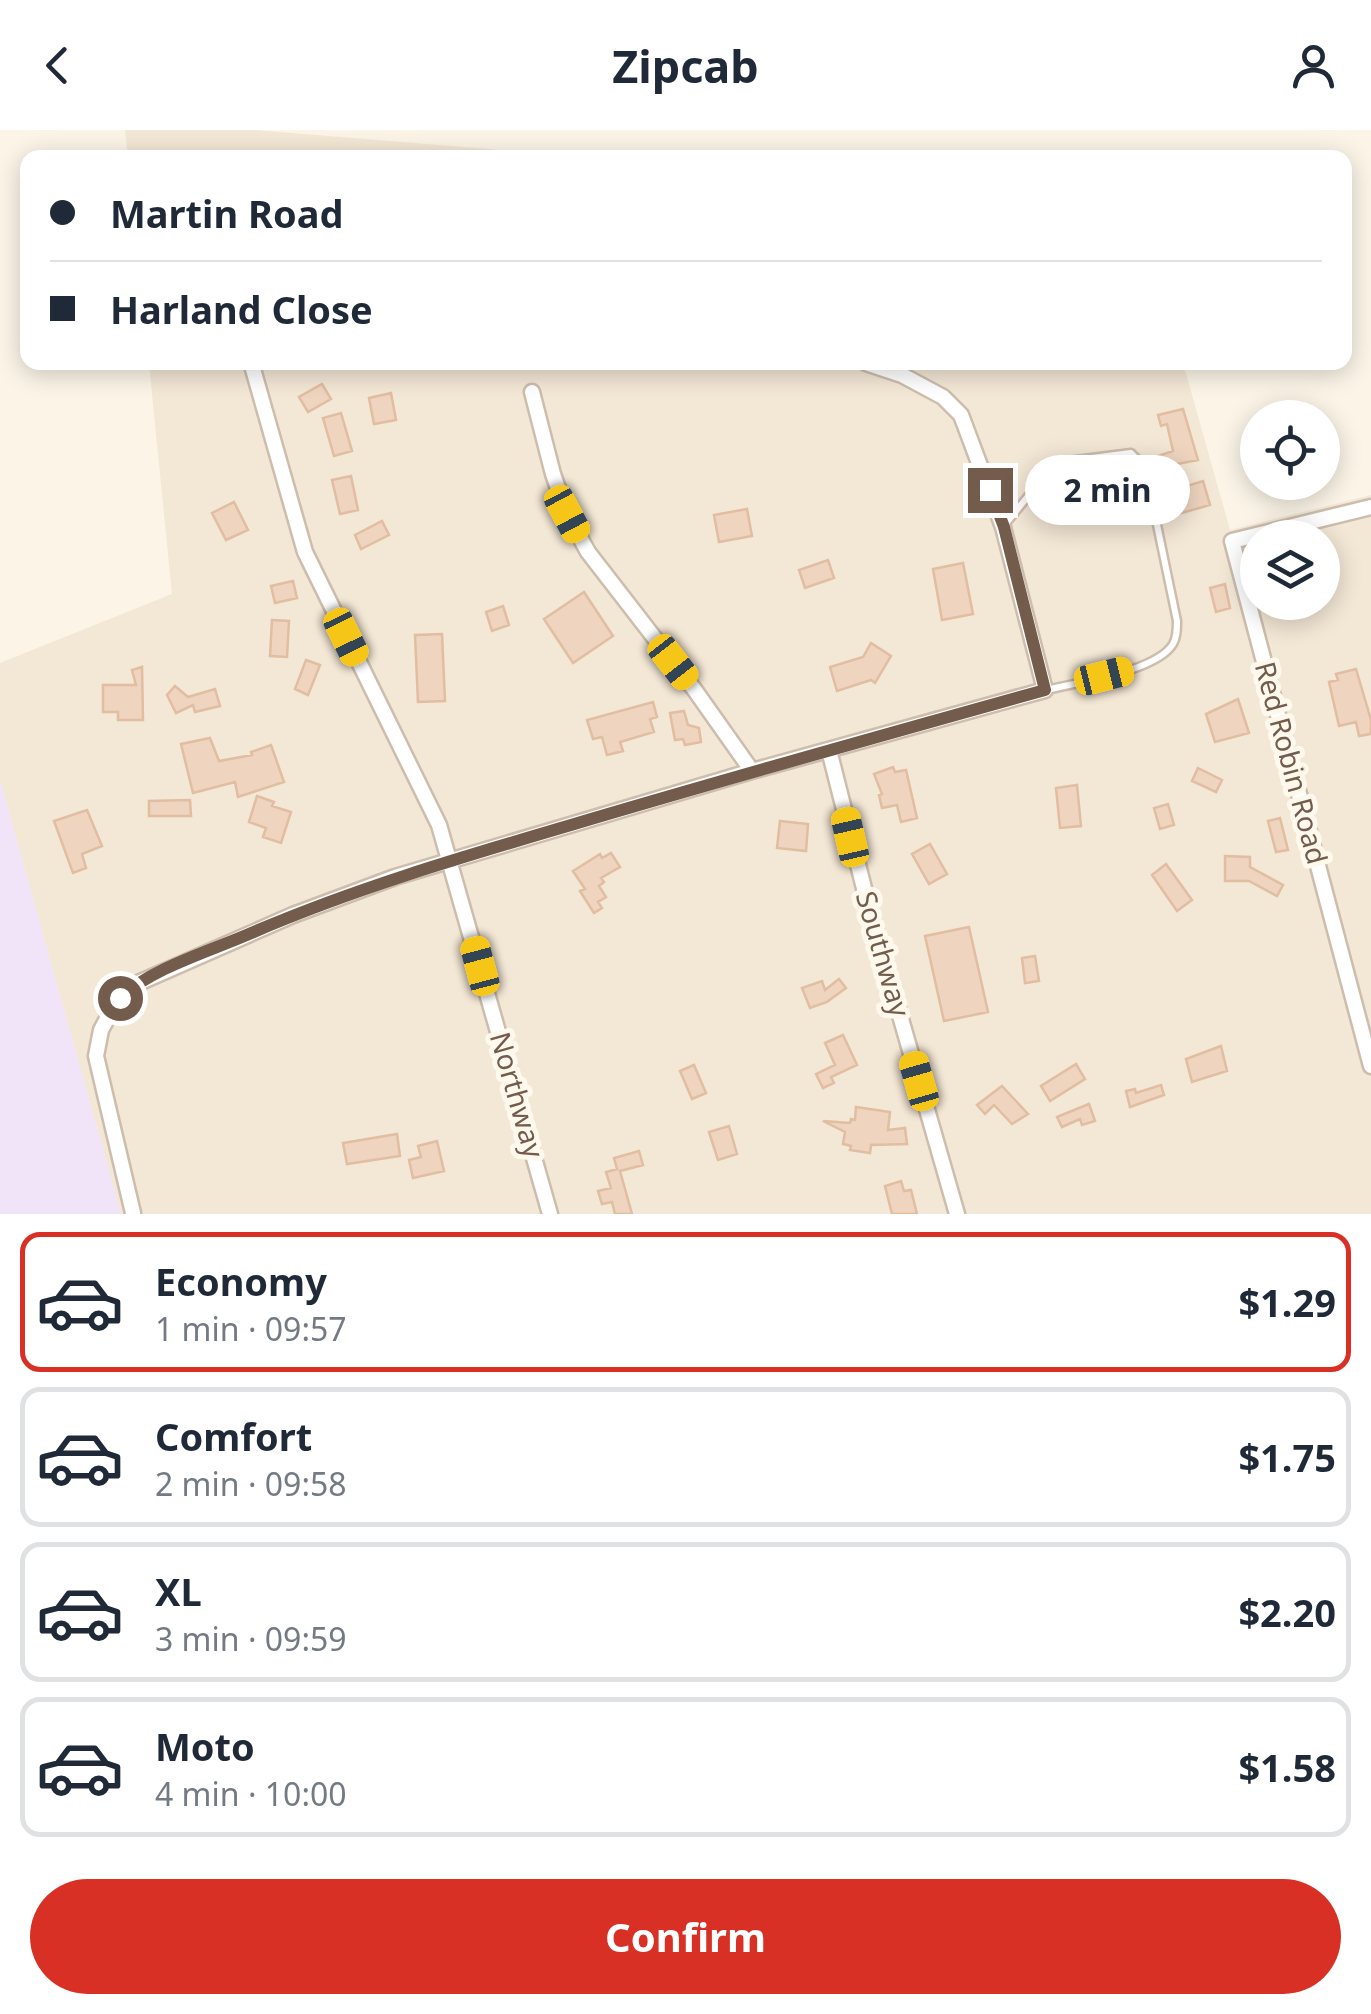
<!DOCTYPE html>
<meta charset="utf-8">
<style>
body{margin:0;font-family:"Noto Sans",sans-serif;background:#f2f2f3;color:#1f2937;height:100vh;display:flex;flex-direction:column;font-size:38px;white-space:nowrap}
*{box-sizing:border-box;margin:0}
p{font-size:32px;color:#747a83}
.icon{flex:none;width:55px;height:55px;fill:none;stroke:currentColor;stroke-width:2;stroke-linecap:round;stroke-linejoin:round}
.map{position:relative;height:1084px;overflow:hidden}
.sheet{display:flex;flex-direction:column;background:#fff;flex:1}
.sheet>*{flex:none}
.banner{position:absolute;left:20px;top:20px;width:1332px;height:220px;border-radius:20px;box-shadow:0 5px 25px #0003;display:grid;align-content:center;height:220px;padding:0 30px;background:#fff}
.controls{position:absolute;left:1240px;top:270px;display:grid;gap:20px}
.controls a{display:grid;place-items:center;width:100px;height:100px;border-radius:50%;background:#fff;box-shadow:0 5px 25px #0003;font-size:50px}
.end{position:absolute;width:45px;height:45px;margin:-22px;border:12px solid #745c4c;background:#fff;box-shadow:0 0 0 5px #fff}
.from{border-radius:50%}
.bubble{position:absolute;height:70px;border-radius:35px;background:#fff;box-shadow:0 5px 25px #0003;font-size:32px;font-weight:700;line-height:70px;text-align:center}
.car{position:absolute;width:30px;height:60px;margin:-30px -15px;border-radius:12px;box-shadow:0 0 8px 2px #0007;background:linear-gradient(#f5c518 24%,#345 0 40%,#f5c518 0 76%,#345 0 86%,#f5c518 0)}
.banner b{display:flex;align-items:center;gap:35px;height:95px;font-size:38px}
.banner b+b{border-top:2px solid #e0e1e3}
.banner i{width:25px;height:25px;background:#1f2937}
ul{padding:18px 0 0;list-style:none}
li{display:flex;align-items:center;gap:30px;height:140px;margin:0 20px 15px;padding:0 10px;border:5px solid #e0e1e3;border-radius:20px}
li div{flex:1}
li b{display:block;font-size:38px}
li em{font-style:normal;font-weight:700}
li.on{border-color:#d93025}
li>.icon{width:90px;height:90px;stroke-width:1.5}
.cta{display:flex;gap:20px;margin-top:auto;padding:20px 30px}
.cta a{flex:1;height:115px;border-radius:60px;background:#d93025;color:#fff;font-size:40px;font-weight:700;line-height:115px;text-align:center}
header{display:flex;justify-content:space-between;align-items:center;height:130px;padding:0 30px;background:#fff;font-size:45px;font-weight:700}
.map>svg:first-child{display:block}
</style>
<header><svg class="icon" aria-label="back" viewBox="0 0 24 24"><path d="M15 5l-7 7 7 7"/></svg>Zipcab<svg class="icon" aria-label="person" viewBox="0 0 24 24"><circle cx="12" cy="8" r="4"/><path d="M4 21q1-7 8-7t8 7"/></svg></header>
<div class="map">
<svg width="1371" height="1084" viewBox="0 0 1371 1084">
<rect width="100%" height="100%" fill="#fbf4e7"/>
<path fill="#f3e7d5" fill-rule="evenodd" d="M125,0H254L589,27H128Z
M149,233H1183L1230,400L1371,365V1084H121L0,650V533L172,464ZM1258,408H1322V472H1258Z"/>
<path fill="#f1e3f8" d="M0,650L121,1084H0Z"/>
<path fill="#efd5c0" stroke="#e1bda1" stroke-width="2.5" d="M322,254L331,269L308,282L299,267Z
M391,263L396,290L374,294L369,268Z
M1183,279L1198,330L1177,334L1184,357L1203,351L1210,375L1178,384L1158,326L1173,321L1167,294L1161,296L1158,285Z
M341,283L352,321L334,326L323,288Z
M351,346L358,380L340,384L332,350Z
M234,372L248,400L226,410L212,383Z
M747,379L752,406L719,412L714,385Z
M382,391L389,405L361,419L355,405Z
M828,430L834,448L805,458L799,440Z
M963,433L973,484L942,490L933,439Z
M293,451L297,468L275,473L271,456Z
M1225,454L1230,478L1216,482L1210,458Z
M584,462L613,506L573,533L544,489Z
M503,476L509,495L492,501L486,482Z
M272,490L289,491L287,527L270,526Z
M442,504L445,571L418,572L415,505Z
M871,513L891,526L875,553L871,550L837,561L830,537L863,527Z
M306,530L320,535L308,565L295,559Z
M142,537L143,590H118V582H103V555H136L132,540Z
M1356,539L1371,590V604L1359,606L1356,592L1339,596L1329,552L1338,550L1336,544Z
M175,556L188,567L215,559L220,576L195,582L193,575L176,583L167,565Z
M1238,569L1249,603L1215,612L1206,584Z
M653,572L657,587L650,589L654,602L620,612L623,621L607,625L602,607L593,609L587,590Z
M684,581L688,595L699,598L701,612L685,615L683,609L675,610L670,583Z
M210,608L219,631L252,625L251,622L271,615L284,652L238,667L235,652L193,663L181,614Z
M893,637L895,642L906,640L917,688L901,692L897,675L882,678L879,665L882,664L874,644Z
M1198,638L1222,650L1216,662L1192,651Z
M1077,655L1081,696L1060,698L1056,658Z
M257,666L274,672L272,676L291,682L281,713L263,707L266,698L249,692Z
M190,670L191,686H149V671Z
M1168,674L1174,695L1160,699L1154,678Z
M87,680L102,716L82,724L86,738L73,743L54,691Z
M1280,688L1288,720L1276,722L1268,691Z
M780,691L808,694L806,721L777,718Z
M930,714L947,744L929,754L912,724Z
M611,723L620,737L601,748L604,752L599,756L606,767L598,772L602,778L594,783L580,761L585,759L573,741L600,724L602,728Z
M1225,726L1250,727V737L1283,755L1277,766L1249,751H1225Z
M1166,734L1192,770L1177,781L1152,745Z
M969,797L988,882L944,891L925,806Z
M1035,826L1039,851L1025,853L1022,828Z
M839,849L846,858L827,872L810,878L802,858L822,851L825,860Z
M843,905L857,935L831,947L834,953L823,958L816,944L835,935L825,913Z
M1221,916L1227,941L1192,952L1186,929Z
M1076,934L1085,949L1050,971L1041,956Z
M694,935L706,963L692,969L680,941Z
M1161,955L1164,965L1130,977L1126,961L1135,959L1136,963Z
M1002,956L1028,984L1012,994L994,975L985,984L977,975Z
M1089,974L1095,991L1082,995L1080,989L1062,997L1057,987Z
M856,977L890,982L888,1000L905,998L907,1014L871,1015L870,1023L850,1020L851,1016L843,1014L845,1002L823,991L850,993L851,989L855,990Z
M729,996L737,1024L718,1030L709,1002Z
M397,1004L400,1026L347,1034L343,1013Z
M437,1011L444,1041L413,1048L409,1030L421,1027L418,1016Z
M639,1021L643,1035L620,1041L632,1084H615L612,1072L602,1074L598,1061L611,1058L606,1042L617,1039L614,1028Z
M901,1051L904,1061L911,1060L917,1084H892L885,1056Z"/>
<g fill="none" stroke-linecap="round" stroke-linejoin="round">
<g stroke="#cdbdad" stroke-width="11">
<path id="lane" d="M1003,397L1051,338L1060,332L1131,323L1145,337L1177,491C1177,499 1177,507 1173,514C1156,542 1077,552 1047,560"/>
</g>
<g stroke="#cdbdad" stroke-width="19">
<path id="street" d="M251,232L305,422L439,695L550,1084
M532,262L553,344L567,384L588,422L694,559L752,641
M1371,377L1232,411L1371,936
M829,620L868,774L957,1084
M133,1083L96,926L101,900L113,878L136,854L293,785L395,747L752,641L1045,560L1003,397L961,285L943,267L902,245L866,233"/>
</g>
<use href="#lane" stroke="#fff" stroke-width="6"/>
<use href="#street" stroke="#fff" stroke-width="14"/>
</g>
<g fill="none" stroke-linecap="round" stroke-linejoin="round">
<path stroke="#745c4c" stroke-width="12" d="M120,868C150,839 210,821 249,804C353,759 462,727 571,695C729,648 887,604 1045,560L1004,397L990,360"/>
</g>
<g text-anchor="middle" stroke-width="10" stroke-linejoin="round" paint-order="stroke">
<g font-size="28" fill="#745c4c" stroke="#fef8ed">
<text transform="translate(1291 633) rotate(75)" y="10">Red Robin Road</text>
<text transform="translate(883 824) rotate(74)" y="10">Southway</text>
<text transform="translate(517 965) rotate(74)" y="10">Northway</text>
</g>
</g>
</svg>
<div class="controls">
<a><svg class="icon" aria-label="locate" viewBox="0 0 24 24"><circle cx="12" cy="12" r="6"/><path d="M12 2v4M12 18v4M2 12h4M18 12h4"/></svg></a>
<a><svg class="icon" aria-label="layers" viewBox="0 0 24 24"><path d="M12 4l9 5-9 5-9-5zM3 14l9 5 9-5"/></svg></a>
</div>
<i class="end from" style="left:120px;top:868px"></i>
<i class="end" style="left:990px;top:360px"></i>
<div class="bubble" style="left:1025px;top:325px;width:165px">2 min</div>
<i class="car" style="left:567px;top:384px;rotate:152deg"></i>
<i class="car" style="left:346px;top:507px;rotate:154deg"></i>
<i class="car" style="left:673px;top:532px;rotate:142deg"></i>
<i class="car" style="left:1104px;top:546px;rotate:76deg"></i>
<i class="car" style="left:850px;top:707px;rotate:347deg"></i>
<i class="car" style="left:480px;top:836px;rotate:345deg"></i>
<i class="car" style="left:919px;top:951px;rotate:344deg"></i>
<div class="banner">
<b><i class="from"></i>Martin Road</b>
<b><i></i>Harland Close</b>
</div>
</div>
<section class="sheet">
<ul>
<li class="on"><svg class="icon" aria-label="car" viewBox="0 0 24 24"><path d="M5 17H2v-5l4-1 3-4h7l3 4 3 1v5h-3M9 17h6M6 11h13"/><circle cx="7" cy="17" r="2"/><circle cx="17" cy="17" r="2"/></svg><div><b>Economy</b><p>1 min · 09:57</p></div><em>$1.29</em></li>
<li><svg class="icon" aria-label="car" viewBox="0 0 24 24"><path d="M5 17H2v-5l4-1 3-4h7l3 4 3 1v5h-3M9 17h6M6 11h13"/><circle cx="7" cy="17" r="2"/><circle cx="17" cy="17" r="2"/></svg><div><b>Comfort</b><p>2 min · 09:58</p></div><em>$1.75</em></li>
<li><svg class="icon" aria-label="car" viewBox="0 0 24 24"><path d="M5 17H2v-5l4-1 3-4h7l3 4 3 1v5h-3M9 17h6M6 11h13"/><circle cx="7" cy="17" r="2"/><circle cx="17" cy="17" r="2"/></svg><div><b>XL</b><p>3 min · 09:59</p></div><em>$2.20</em></li>
<li><svg class="icon" aria-label="car" viewBox="0 0 24 24"><path d="M5 17H2v-5l4-1 3-4h7l3 4 3 1v5h-3M9 17h6M6 11h13"/><circle cx="7" cy="17" r="2"/><circle cx="17" cy="17" r="2"/></svg><div><b>Moto</b><p>4 min · 10:00</p></div><em>$1.58</em></li>
</ul>
<div class="cta"><a>Confirm</a></div>
</section>
